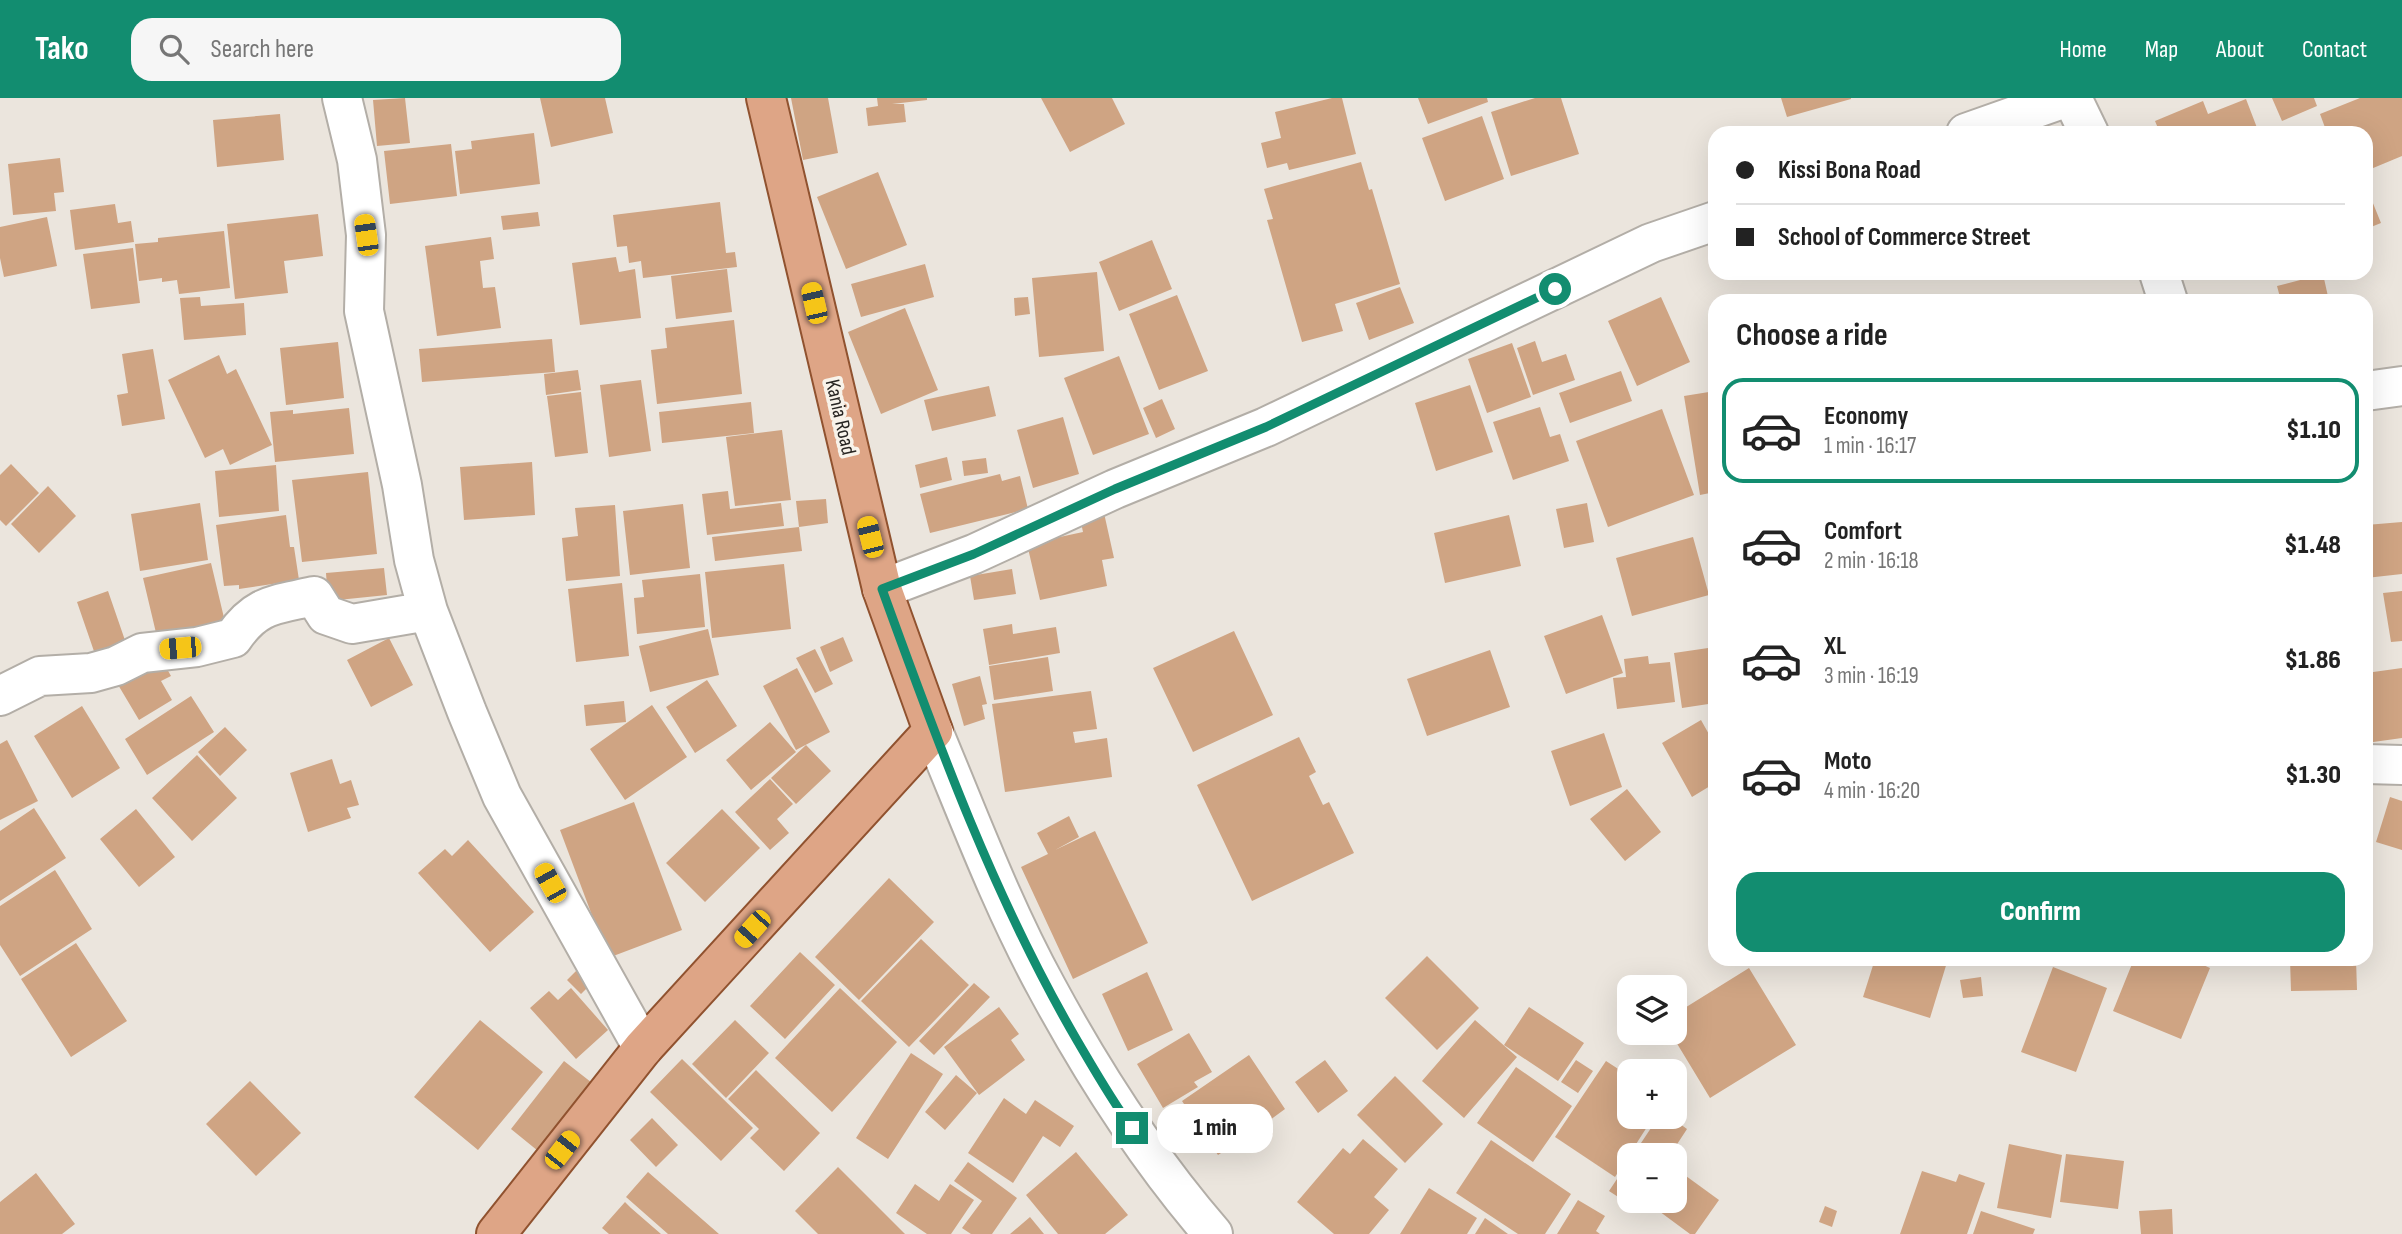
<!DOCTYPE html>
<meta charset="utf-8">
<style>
body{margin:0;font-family:"Sofia Sans Condensed",sans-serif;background:#f6f6f6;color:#222;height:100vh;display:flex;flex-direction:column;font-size:26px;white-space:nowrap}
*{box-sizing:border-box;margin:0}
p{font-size:23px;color:#767676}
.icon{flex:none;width:38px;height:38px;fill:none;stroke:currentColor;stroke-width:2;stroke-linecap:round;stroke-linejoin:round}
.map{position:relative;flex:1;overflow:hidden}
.drawer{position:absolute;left:1708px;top:196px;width:665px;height:672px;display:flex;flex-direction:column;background:#fff;border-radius:21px;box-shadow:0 7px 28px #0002}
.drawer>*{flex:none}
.top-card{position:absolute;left:1708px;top:28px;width:665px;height:154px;border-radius:21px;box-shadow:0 7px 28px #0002;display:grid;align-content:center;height:154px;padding:0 28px;background:#fff}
.controls{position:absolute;left:1617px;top:877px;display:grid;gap:14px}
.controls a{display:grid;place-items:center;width:70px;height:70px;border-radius:14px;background:#fff;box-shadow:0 7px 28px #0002;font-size:35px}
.end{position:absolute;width:32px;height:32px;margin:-16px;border:9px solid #128d70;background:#fff;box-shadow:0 0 0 4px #fff}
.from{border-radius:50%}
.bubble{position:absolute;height:49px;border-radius:21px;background:#fff;box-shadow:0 7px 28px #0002;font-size:23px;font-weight:800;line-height:49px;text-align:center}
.car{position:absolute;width:21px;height:42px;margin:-21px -10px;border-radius:9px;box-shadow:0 0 5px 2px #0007;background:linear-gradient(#f5c518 24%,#345 0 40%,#f5c518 0 76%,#345 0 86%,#f5c518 0)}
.top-card b{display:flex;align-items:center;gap:24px;height:66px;font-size:26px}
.top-card b+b{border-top:2px solid #e0e0e0}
.top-card i{width:18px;height:18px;background:#222}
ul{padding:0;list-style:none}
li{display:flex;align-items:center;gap:21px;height:105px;margin:0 14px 10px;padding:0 14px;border:4px solid transparent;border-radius:21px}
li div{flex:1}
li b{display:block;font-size:26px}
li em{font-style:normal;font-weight:800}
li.active{border-color:#128d70}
li>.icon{width:63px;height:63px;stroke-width:1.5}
h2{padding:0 28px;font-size:32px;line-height:84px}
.button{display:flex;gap:14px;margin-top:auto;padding:14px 28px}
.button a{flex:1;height:80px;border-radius:21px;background:#128d70;color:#fff;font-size:28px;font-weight:800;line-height:80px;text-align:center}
header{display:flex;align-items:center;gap:42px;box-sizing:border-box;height:98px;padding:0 35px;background:#128d70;color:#fff}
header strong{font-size:33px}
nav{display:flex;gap:38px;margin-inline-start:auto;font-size:24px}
.search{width:490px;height:63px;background:#f6f6f6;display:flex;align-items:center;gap:18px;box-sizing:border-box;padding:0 24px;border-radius:21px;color:#767676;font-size:26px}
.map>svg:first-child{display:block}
</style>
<header>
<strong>Tako</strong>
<div class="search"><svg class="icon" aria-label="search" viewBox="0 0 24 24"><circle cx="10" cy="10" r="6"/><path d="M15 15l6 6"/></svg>Search here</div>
<nav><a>Home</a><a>Map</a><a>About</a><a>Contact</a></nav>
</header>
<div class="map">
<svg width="2402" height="1136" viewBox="0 0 2402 1136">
<rect width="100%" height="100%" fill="#ebe5dd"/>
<path fill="#cfa483" d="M405,0L410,45L377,48L373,2Z
M540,0H605L613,35L551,49Z
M791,0H828L838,55L803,62Z
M877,0H927V2L892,6H904L906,24L868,28L866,10L878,8Z
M1041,0H1112L1125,26L1070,54Z
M1332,0H1342L1356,56L1289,72L1287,65L1267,70L1261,45L1281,40L1275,14Z
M1418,0H1487L1488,4L1428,26Z
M1535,0H1561L1579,56L1511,78L1491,14Z
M1781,0H1851V1L1787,19Z
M2272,0H2314L2317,8L2282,23Z
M2360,0H2402V58L2366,73V35H2327L2320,16Z
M2246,1L2259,35H2160L2155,23L2203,3L2208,16Z
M280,16L284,62L217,69L213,22Z
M1482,18L1504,81L1445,103L1422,40Z
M534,35L540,86L460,96L455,53L472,51L471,43Z
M451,46L457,98L390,106L384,53Z
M60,60L64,94L54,95L56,113L13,117L8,66Z
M1361,64L1369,92L1372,91L1400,186L1335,206L1343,233L1302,244L1267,122L1273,121L1264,91Z
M878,74L907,147L846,171L817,99Z
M2366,88L2381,125L2366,131Z
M720,104L726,155L735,154L737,169L643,180L641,163L629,165L627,148L617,149L613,117Z
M115,106L118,125L131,123L134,144L75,152L70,112Z
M538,114L540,128L503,132L501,118Z
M318,116L323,158L284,163L288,195L235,201L227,126Z
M47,119L57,168L4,179L0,160V129Z
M224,133L230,190L179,196L177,182L162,184V180L139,183L135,146L158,144V140Z
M491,139L494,161L480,163L483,190L495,189L501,230L437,238L425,148Z
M1152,142L1172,191L1119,213L1099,164Z
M133,150L140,205L91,211L83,156Z
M616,159L619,174L635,171L641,220L580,227L572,165Z
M925,166L934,199L861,219L851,186Z
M727,171L732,214L676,221L671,178Z
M1097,174L1104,253L1039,259L1032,180Z
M2323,176L2329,203H2281L2277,188Z
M1400,189L1414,225L1369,242L1356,205Z
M1177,197L1208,273L1159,292L1129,216Z
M200,199L201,208L244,205L246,237L184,242L180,200Z
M1028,199L1030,216L1015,218L1014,200Z
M1661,199L1690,264L1637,288L1608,223Z
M905,210L938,292L881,316L848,234Z
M734,222L742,296L657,306L651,252L667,250L665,230Z
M552,241L555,274L422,284L419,251Z
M1535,243L1542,264L1566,256L1575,282L1533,297L1517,250Z
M338,244L344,300L286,307L280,250Z
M1512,245L1531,299L1487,315L1468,261Z
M153,251L165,321L122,328L117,297L128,295L122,256Z
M219,257L227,276L236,271L272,347L230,367L223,351L205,360L168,282Z
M1119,258L1149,336L1093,357L1064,280Z
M578,272L581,292L546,297L544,276Z
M1621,273L1632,303L1570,325L1559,295Z
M641,282L651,353L609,359L600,287Z
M1470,287L1493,354L1436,373L1415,305Z
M989,288L996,318L932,333L924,302Z
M1715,293V394L1700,397L1684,298Z
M581,294L588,355L555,359L547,298Z
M1162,301L1175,331L1156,340L1143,310Z
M751,304L754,335L662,345L659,314Z
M1540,309L1550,339L1560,336L1569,363L1513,382L1493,324Z
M349,310L354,356L275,364L270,314L293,312V316Z
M1662,311L1694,397L1608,429L1576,343Z
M1063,319L1079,376L1033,390L1017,332Z
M782,332L791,402L735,408L726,339Z
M947,359L952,382L920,390L915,367Z
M986,360L988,375L964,378L962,363Z
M532,364L535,417L464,422L460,369Z
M11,366L39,395L6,428L0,422V377Z
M276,367L279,413L219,419L215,373Z
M368,374L377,456L302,464L292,382Z
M1000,376L1002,383L1020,378L1028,411L930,435L920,396Z
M48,388L76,418L39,455L11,426Z
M728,393L730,411L781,405L784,428L707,437L702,396Z
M826,401L828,425L799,429L802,453L715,463L712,439L799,429L796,403Z
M200,405L208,462L140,473L131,416Z
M1587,405L1594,444L1564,450L1556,411Z
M683,406L690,470L630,477L623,413Z
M615,407L620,478L566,483L562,440L578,438L575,410Z
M1104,415L1114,460L1102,462L1107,488L1040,502L1027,446L1083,434L1080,420Z
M286,417L290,449H294L299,482L239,491V487L224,488L216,427Z
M1509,417L1521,468L1445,485L1434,435Z
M2402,424V476L2366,480V427Z
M1693,439L1709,497L1632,518L1616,460Z
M211,465L225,524L157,539L143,480Z
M784,466L791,531L712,540L705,474Z
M384,470L387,497L328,503L326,475Z
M1012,471L1016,496L974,502L970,478Z
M700,476L705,529L637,536L634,500L644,499L642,482Z
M622,485L629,558L576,564L568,491Z
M108,493L128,551L97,562L77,504Z
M2402,493V543L2391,544L2383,495Z
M1602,517L1623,575L1566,596L1544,538Z
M1012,526L1013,536L1056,529L1060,555L989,567L983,531Z
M708,531L719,577L650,594L639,548Z
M1234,533L1273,617L1193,654L1153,570Z
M843,539L853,563L830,574L820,549Z
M389,540L413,587L371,609L347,562Z
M1715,549V605L1682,610L1674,555Z
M815,551L833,586L815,595L796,560Z
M1490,552L1510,609L1427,638L1407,581Z
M158,555L171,578L161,583L172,602L139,622L114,580Z
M1648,558L1649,566L1670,564L1675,604L1617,611L1613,580L1626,579L1624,561Z
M1048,559L1053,593L994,602L989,568Z
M797,570L830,634L796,652L763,588Z
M2402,570V640L2366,645V575Z
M980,578L987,606L982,607L985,621L964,628L952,586Z
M707,582L737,628L695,655L666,609Z
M1091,593L1097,631L1073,634L1075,645L1107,640L1112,679L1005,694L992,606Z
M191,598L214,634L147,677L125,641Z
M624,603L626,624L586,628L584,607Z
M652,607L687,659L625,702L590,651Z
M82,608L120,670L72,700L34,638Z
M1701,622L1715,647V685L1692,699L1662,645Z
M770,624L796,654L751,692L726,662Z
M225,629L247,652L220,678L198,654Z
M1604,635L1622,689L1570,708L1551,653Z
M1299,639L1316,674L1309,678L1323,707L1329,704L1354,755L1252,803L1197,687Z
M7,642L38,703L0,722V646Z
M806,647L831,673L796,706L771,680Z
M197,657L237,700L192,743L152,700Z
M332,661L340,686L351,682L359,707L347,710L351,720L308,734L290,675Z
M770,681L793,706L777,721L789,735L770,752L735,714Z
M1627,691L1661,734L1625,763L1590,721Z
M2390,699L2402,703V752L2376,744Z
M634,704L682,832L608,860L560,732Z
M34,710L66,760L0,803V733Z
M136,711L175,759L139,789L100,741Z
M722,711L760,750L705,804L666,765Z
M1069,718L1079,739L1055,752L1095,733L1148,845L1073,881L1021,769L1048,756L1037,735Z
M468,742L534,814L490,854L418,775L445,751L452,758Z
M55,772L92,831L20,878L0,847V808Z
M889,780L934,824L859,902L815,859Z
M921,841L969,887L909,949L861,903Z
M76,845L127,923L71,959L21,881Z
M800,854L835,887L785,941L750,908Z
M1427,858L1479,910L1437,952L1385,900Z
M1875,861H1948L1930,920L1863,899Z
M2134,861H2190L2210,870L2181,941L2113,913Z
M2290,861H2356L2357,892L2291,893Z
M2053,869L2107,890L2076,974L2021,954Z
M579,870L593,884L581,896L567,882Z
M1749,870L1796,947L1710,1000L1670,934H1675V916Z
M1147,874L1173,932L1128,953L1102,896Z
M1981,879L1983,898L1963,900L1960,882Z
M974,885L990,899L934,957L919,943Z
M571,890L608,932L576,961L530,910L549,893L558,902Z
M840,890L897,944L832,1014L775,960Z
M999,909L1019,936L1011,942L1025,962L979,997L944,949Z
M1529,909L1584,945L1558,983L1504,947Z
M480,922L543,974L478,1052L414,999Z
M735,922L769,955L726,1000L692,966Z
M1475,922L1517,959L1464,1020L1422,983Z
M1189,935L1212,974L1194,984L1198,989L1163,1010L1137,966Z
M911,955L943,976L888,1061L856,1040Z
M1249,957L1285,1011L1266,1025L1273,1036L1259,1045L1251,1035L1218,1057L1182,1003Z
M682,961L753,1030L721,1063L650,994Z
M1325,962L1348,993L1318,1015L1295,984Z
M1576,962L1593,973L1578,995L1561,984Z
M564,963L596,988L543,1057L511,1031Z
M1606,963L1629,978V1018H1654L1615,1079L1555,1039Z
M1516,969L1572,1008L1533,1064L1477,1025Z
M756,972L820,1035L784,1073L750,1040L759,1031L728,1001Z
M956,977L977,995L945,1032L925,1014Z
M1395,978L1443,1026L1405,1065L1357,1017Z
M250,983L301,1035L256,1078L206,1026Z
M1004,1000L1026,1016L1035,1002L1074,1028L1060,1049L1043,1038L1013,1085L968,1055Z
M1659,1018H1669L1687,1031L1670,1057H1633Z
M652,1020L678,1047L656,1069L630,1042Z
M1363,1041L1398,1071L1374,1099L1389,1112L1369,1136H1334L1297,1104L1343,1050L1350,1056Z
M1491,1042L1571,1096L1545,1136H1518L1456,1095Z
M2009,1046L2062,1057L2051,1120L1997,1110Z
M1076,1054L1128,1117L1105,1136H1058L1026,1097Z
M2066,1056L2124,1063L2118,1111L2060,1104Z
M1629,1063V1102H1640L1635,1110L1609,1093Z
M968,1064L1017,1100L992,1136H971L962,1130L982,1103L954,1083Z
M838,1069L905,1136H818L795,1113Z
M1675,1070L1719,1102L1695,1136H1690L1644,1102H1675Z
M1922,1073L1956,1084L1959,1076L1985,1085L1967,1136H1900Z
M648,1074L719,1136H668L626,1099Z
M36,1075L75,1126L62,1136H0V1104Z
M915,1086L939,1103L950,1086L974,1102L951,1136H927L896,1115Z
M1429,1090L1477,1120L1467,1136H1400Z
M1578,1102L1605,1118L1596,1133L1600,1136H1557Z
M625,1104L631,1110L661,1136H609L602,1130Z
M1825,1108L1837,1113L1832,1129L1819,1124Z
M2172,1111L2173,1136H2141L2139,1113Z
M1981,1113L2035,1131L2033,1136H1973Z
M1030,1119L1044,1136H1010Z
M1485,1120L1508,1136H1475Z"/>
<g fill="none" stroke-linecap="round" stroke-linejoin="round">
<g stroke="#b3aea7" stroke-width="42">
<path id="minor" d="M342,0L357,62L366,137L364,213L402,387L414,462L428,513L467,614L502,698L643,950
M2072,0L2089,35
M1966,35L2065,0
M2159,175L2168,203
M2366,293L2402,288
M882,491L974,456L1115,391L1266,329L1651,145L1715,123
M0,598L40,578L91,575L116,568L142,555L197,549L233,540C257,505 276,507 314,498L326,517L352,526L428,513
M933,633C969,719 1002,808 1047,890C1094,977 1148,1061 1213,1136
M2366,666L2402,667"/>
</g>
<g stroke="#90522f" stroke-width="42">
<path id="major" d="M496,1136L643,950L933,633L882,491L766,0"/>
</g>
<use href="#minor" stroke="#fff" stroke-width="38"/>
<use href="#major" stroke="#dea586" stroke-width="38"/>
</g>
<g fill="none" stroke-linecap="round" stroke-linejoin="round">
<path stroke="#128d70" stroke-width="9" d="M1132,1030C1112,1003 1095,973 1078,944C995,802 938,646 882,491L974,456L1115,391L1266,329L1555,191"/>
</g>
<g text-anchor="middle" stroke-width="7" stroke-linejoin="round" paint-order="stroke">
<g font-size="21" fill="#282623" stroke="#f8f3ea">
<text transform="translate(841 319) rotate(77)" y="7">Kania Road</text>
</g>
</g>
</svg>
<div class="controls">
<a><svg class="icon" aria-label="layers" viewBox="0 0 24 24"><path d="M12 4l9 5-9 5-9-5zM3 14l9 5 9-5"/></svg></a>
<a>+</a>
<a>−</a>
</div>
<i class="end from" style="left:1555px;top:191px"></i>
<i class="end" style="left:1132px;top:1030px"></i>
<div class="bubble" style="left:1157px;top:1006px;width:116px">1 min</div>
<i class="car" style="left:366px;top:137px;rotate:352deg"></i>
<i class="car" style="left:814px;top:205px;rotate:347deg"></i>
<i class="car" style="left:870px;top:439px;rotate:346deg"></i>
<i class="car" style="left:180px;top:550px;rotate:265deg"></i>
<i class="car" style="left:550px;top:785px;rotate:331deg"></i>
<i class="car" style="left:752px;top:831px;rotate:222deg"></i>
<i class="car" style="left:562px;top:1052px;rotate:38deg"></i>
<div class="top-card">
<b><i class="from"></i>Kissi Bona Road</b>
<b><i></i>School of Commerce Street</b>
</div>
<section class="drawer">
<h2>Choose a ride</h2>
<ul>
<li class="active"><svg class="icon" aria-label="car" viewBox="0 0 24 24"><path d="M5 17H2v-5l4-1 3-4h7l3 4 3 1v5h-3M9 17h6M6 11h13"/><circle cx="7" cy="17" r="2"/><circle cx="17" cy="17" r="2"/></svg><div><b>Economy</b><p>1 min · 16:17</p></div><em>$1.10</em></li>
<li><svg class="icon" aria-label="car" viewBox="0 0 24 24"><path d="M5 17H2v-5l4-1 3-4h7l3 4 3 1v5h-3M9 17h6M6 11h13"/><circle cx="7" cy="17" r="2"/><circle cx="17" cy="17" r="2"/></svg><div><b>Comfort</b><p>2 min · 16:18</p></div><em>$1.48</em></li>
<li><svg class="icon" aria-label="car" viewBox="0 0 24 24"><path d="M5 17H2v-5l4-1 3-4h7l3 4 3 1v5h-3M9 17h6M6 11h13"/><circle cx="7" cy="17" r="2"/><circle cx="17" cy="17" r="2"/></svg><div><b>XL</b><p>3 min · 16:19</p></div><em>$1.86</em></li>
<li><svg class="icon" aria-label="car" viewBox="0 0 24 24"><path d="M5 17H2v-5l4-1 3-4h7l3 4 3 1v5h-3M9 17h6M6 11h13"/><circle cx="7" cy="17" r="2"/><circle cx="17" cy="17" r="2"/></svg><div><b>Moto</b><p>4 min · 16:20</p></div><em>$1.30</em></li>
</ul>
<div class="button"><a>Confirm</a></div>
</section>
</div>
